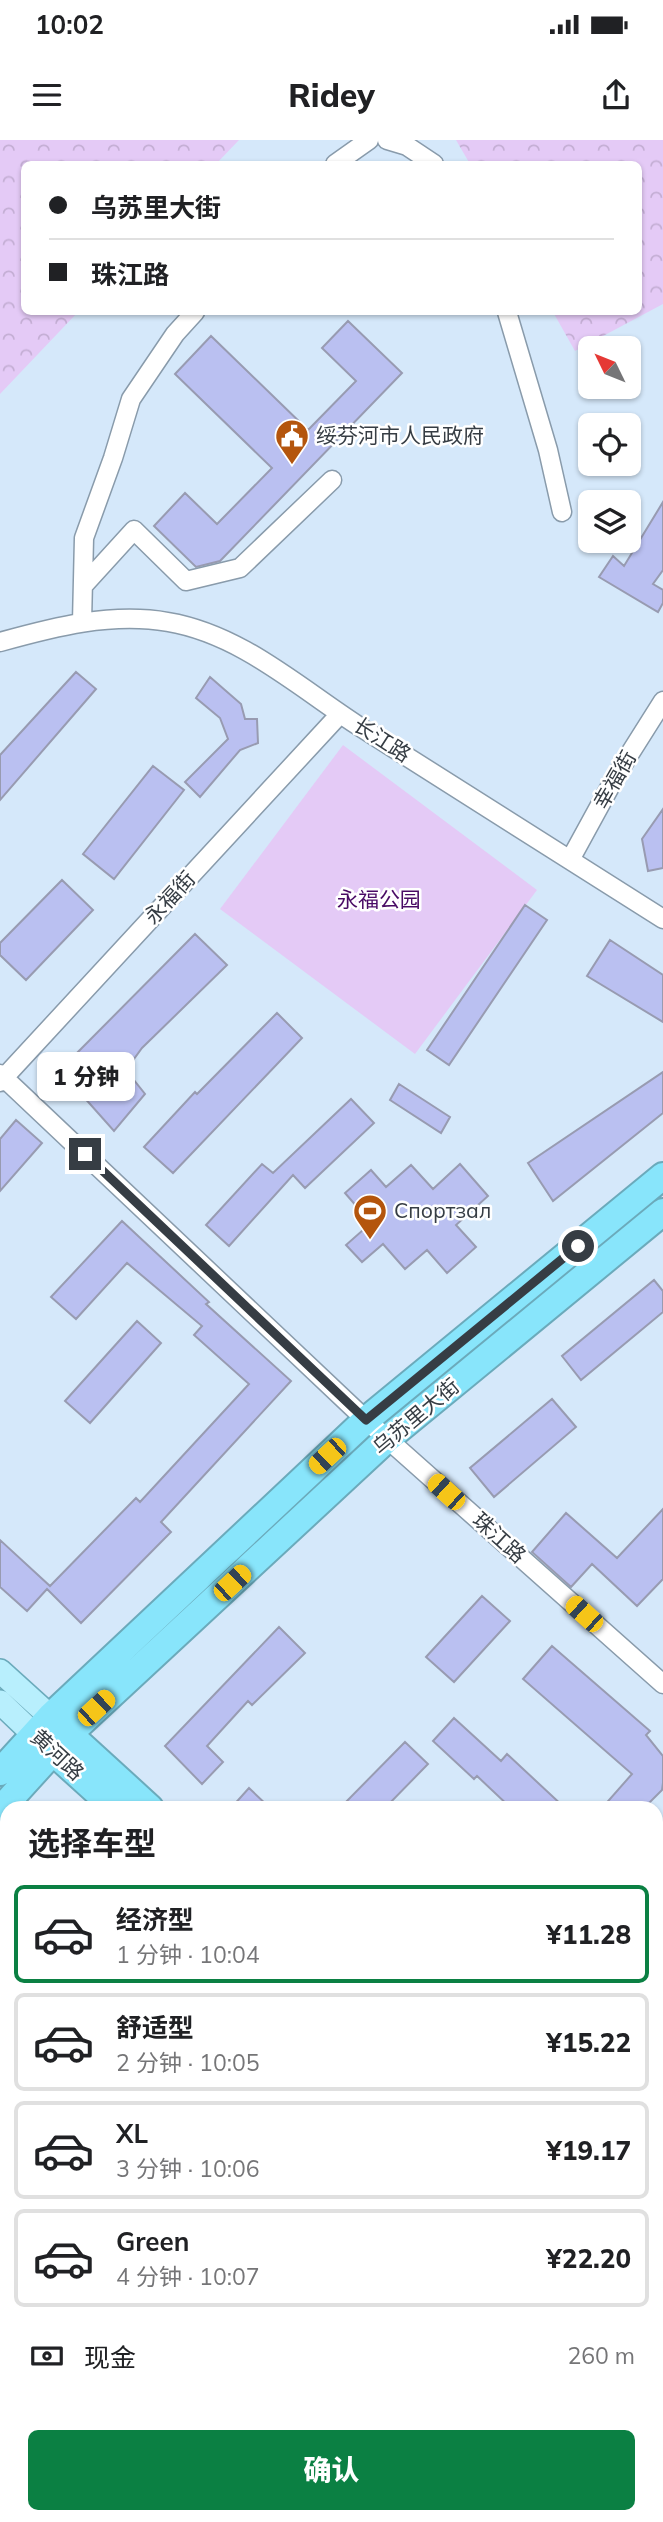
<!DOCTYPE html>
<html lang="zh">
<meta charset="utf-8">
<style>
body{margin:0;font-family:Mulish,"Noto Sans SC",sans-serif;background:#f2f2f2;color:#202124;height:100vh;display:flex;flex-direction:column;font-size:26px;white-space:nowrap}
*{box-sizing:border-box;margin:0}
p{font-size:23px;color:#757577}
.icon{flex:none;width:38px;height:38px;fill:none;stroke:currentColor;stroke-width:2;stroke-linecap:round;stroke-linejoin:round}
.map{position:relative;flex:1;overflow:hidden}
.details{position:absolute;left:0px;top:1661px;width:663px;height:723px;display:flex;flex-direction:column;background:#fff;border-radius:21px 21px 0 0;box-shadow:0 2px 5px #0004}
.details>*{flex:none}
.banner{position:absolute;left:21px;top:21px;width:621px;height:154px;border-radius:10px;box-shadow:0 2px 5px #0004;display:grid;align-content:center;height:154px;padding:0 28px;background:#fff}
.needle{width:46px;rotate:313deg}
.controls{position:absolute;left:578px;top:196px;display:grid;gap:14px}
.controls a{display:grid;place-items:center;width:63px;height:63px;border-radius:10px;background:#fff;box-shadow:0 2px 5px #0004;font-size:35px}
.end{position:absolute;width:32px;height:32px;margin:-16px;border:9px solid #363d44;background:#fff;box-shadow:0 0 0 4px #fff}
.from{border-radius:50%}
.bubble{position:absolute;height:49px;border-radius:10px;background:#fff;box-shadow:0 2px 5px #0004;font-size:23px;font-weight:800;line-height:49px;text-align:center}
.car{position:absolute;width:21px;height:42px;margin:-21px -10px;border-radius:9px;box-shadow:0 0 5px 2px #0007;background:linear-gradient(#f5c518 24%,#345 0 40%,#f5c518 0 76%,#345 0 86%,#f5c518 0)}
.banner b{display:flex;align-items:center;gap:24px;height:66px;font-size:26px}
.banner b+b{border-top:2px solid #e0e0e0}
.banner i{width:18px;height:18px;background:#202124}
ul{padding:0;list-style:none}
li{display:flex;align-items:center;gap:21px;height:98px;margin:0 14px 10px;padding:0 14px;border:4px solid #e0e0e0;border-radius:10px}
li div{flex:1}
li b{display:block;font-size:26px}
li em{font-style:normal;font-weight:800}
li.selected{border-color:#0b8043}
li>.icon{width:63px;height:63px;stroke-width:1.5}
h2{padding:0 28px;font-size:32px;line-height:84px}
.pay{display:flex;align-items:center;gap:18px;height:77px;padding:0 28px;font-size:26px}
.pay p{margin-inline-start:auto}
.action{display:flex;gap:14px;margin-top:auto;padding:14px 28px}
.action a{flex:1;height:80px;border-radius:10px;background:#0b8043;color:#fff;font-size:28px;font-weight:800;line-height:80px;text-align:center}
.status{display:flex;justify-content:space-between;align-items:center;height:49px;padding:0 35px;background:#fff;direction:ltr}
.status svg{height:19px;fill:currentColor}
header{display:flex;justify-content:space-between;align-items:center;height:91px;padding:0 28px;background:#fff;font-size:32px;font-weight:800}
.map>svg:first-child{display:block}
</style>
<div class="status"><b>10:02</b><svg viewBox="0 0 49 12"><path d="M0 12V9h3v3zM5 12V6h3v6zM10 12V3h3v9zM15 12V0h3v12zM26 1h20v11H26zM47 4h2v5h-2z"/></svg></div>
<header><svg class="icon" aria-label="menu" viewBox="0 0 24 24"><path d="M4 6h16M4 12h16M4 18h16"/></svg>Ridey<svg class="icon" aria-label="share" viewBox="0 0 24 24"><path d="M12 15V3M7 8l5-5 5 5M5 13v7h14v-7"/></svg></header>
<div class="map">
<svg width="663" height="2382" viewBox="0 0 663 2382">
<defs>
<pattern id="forest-crowns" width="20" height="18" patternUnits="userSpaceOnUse" patternTransform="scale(1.75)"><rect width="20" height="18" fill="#e4caf6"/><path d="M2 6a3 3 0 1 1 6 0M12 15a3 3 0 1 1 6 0" fill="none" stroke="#c4aed4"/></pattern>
</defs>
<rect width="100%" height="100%" fill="#d5e8fa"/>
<path fill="#e4caf6" d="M343,605L537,750L415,914L220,769Z"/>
<path fill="url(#forest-crowns)" d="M0,0H239L216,24H24V172H78L0,254Z
M456,0H663V164L575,211L553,172H639V24H470Z"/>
<path fill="#bac0f1" stroke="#989bb1" stroke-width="2" d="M348,181L402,233L220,421L196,427L154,386L185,353L217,384L272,328L175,234L211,196L308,290L356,241L322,208Z
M663,362V430L653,444L663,450V463L658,472L599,437L613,416L624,426Z
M76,532L96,549L0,660V615Z
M210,537L241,564L245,579H257L258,603L240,610L200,657L185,642L228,599L220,578L196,558Z
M153,626L184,650L114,739L83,714Z
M663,669V728L648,731L642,699Z
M62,740L93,770L26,840L0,815V803Z
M525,765L547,780L449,925L427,910Z
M195,794L227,825L142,908L126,930L145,954L114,991L74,946L72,918Z
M610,800L663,835V882L587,836Z
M277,873L302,898L173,1033L144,1007L195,952L197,954Z
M663,932V973L553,1061L528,1023Z
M399,944L450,977L441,993L390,960Z
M351,959L374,983L305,1048L293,1035L229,1106L206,1085L262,1024L273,1033Z
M16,980L42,1003L0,1051V999Z
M460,1024L488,1056L456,1085L476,1107L447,1133L427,1110L405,1129L383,1104L362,1122L346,1105L371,1083L345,1053L371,1030L386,1047L411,1025L433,1049Z
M122,1081L209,1162L206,1164L291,1241L161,1382L171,1392L81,1483L47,1449L27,1471L0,1447V1400L50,1446L136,1358L140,1362L249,1244L194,1195L202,1186L127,1123L76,1179L51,1157Z
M654,1140L663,1151V1172L581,1240L562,1216Z
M137,1181L161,1203L90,1283L65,1261Z
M552,1259L576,1287L494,1357L470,1328Z
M663,1369V1439L637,1466L592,1424L571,1447L532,1412L566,1373L617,1418Z
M482,1456L510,1481L454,1542L426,1517Z
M279,1487L305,1513L252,1565L248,1561L207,1606L223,1622L202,1644L165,1606Z
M552,1506L650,1591L646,1595L663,1616V1643L662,1650L644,1668H602L632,1634L523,1539Z
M454,1578L501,1621L507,1614L565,1668H511L477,1636L474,1639L433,1601Z
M405,1602L428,1624L385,1668H340Z
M249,1648L270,1668H231Z"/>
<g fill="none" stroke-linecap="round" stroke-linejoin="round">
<g stroke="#899bab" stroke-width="21">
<path id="minor" d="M387,0L407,6L434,24
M335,24L369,0
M507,172L548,310L562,372
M83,446L134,390L186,441L240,428L332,340
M82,482L84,398L113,318L131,259L175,194L195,172
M0,502C54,487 111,472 168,482C240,494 297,546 357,585C459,650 561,715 663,779
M570,720L617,634L663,561
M0,934L366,1280L663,1544
M0,942L340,574
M656,1701L663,1693
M40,2382L45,2376"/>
</g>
<g stroke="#6baabb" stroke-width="26">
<path id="major" d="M0,1531L64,1589
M0,1562L46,1606"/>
</g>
<g stroke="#6baabb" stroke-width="30">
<path id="highway" d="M69,1594L150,1668
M52,1611L115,1668
M0,1632L51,1576L366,1280L663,1036
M0,1670L69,1594L387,1299L663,1072
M656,2131L663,2138
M656,2162L663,2168"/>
</g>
<use href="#minor" stroke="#fff" stroke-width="18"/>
<use href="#major" stroke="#b8effd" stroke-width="23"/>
<use href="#highway" stroke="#88e5fb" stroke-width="26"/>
</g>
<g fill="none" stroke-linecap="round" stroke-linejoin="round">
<path stroke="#363d44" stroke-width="9" d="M85,1014L366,1280L578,1106"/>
</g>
<defs>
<g id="civic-pin" transform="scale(1.75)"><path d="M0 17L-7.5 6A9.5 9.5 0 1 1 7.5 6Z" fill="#b4550d" stroke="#fff"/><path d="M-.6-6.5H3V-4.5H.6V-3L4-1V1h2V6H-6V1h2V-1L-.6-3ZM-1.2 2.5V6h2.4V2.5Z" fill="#fff"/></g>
<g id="stadium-pin" transform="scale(1.75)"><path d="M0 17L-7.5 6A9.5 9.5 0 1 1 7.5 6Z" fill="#b4550d" stroke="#fff"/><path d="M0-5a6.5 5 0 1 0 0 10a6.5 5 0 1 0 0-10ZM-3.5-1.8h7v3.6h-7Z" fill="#fff"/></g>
</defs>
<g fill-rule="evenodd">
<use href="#civic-pin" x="292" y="296"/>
<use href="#stadium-pin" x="370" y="1071"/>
</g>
<g text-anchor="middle" stroke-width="5" stroke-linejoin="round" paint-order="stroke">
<g font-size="21" fill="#363d44" stroke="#fff" text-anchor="start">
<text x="316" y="303">绥芬河市人民政府</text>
<text x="394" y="1078">Спортзал</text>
</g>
<g font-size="21" fill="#363d44" stroke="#fff">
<text transform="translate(382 600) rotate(33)" y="7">长江路</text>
<text transform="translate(615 640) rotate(-60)" y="7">幸福街</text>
<text transform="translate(170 758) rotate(-47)" y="7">永福街</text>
<text transform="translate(416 1277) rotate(-40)" y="7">乌苏里大街</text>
<text transform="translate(499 1398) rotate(42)" y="7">珠江路</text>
<text transform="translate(57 1615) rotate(43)" y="7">黄河路</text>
</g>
<g font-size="21" fill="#490a65" stroke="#fff">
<text x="379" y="767">永福公园</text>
</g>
</g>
</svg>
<div class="controls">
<a><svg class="needle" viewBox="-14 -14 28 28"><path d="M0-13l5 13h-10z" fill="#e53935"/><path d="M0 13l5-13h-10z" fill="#757577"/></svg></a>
<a><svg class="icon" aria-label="locate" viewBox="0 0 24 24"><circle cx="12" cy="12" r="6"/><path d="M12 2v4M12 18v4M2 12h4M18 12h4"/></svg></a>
<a><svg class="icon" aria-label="layers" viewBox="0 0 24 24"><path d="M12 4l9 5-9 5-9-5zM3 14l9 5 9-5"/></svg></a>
</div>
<i class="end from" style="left:578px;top:1106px"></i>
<i class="end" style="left:85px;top:1014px"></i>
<div class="bubble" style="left:37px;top:912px;width:98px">1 分钟</div>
<i class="car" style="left:327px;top:1316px;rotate:227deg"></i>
<i class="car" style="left:446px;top:1352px;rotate:312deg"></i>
<i class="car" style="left:232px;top:1443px;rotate:47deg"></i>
<i class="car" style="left:584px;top:1474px;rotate:312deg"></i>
<i class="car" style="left:96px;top:1568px;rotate:47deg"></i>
<div class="banner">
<b><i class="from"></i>乌苏里大街</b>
<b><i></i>珠江路</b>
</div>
<section class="details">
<h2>选择车型</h2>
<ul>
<li class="selected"><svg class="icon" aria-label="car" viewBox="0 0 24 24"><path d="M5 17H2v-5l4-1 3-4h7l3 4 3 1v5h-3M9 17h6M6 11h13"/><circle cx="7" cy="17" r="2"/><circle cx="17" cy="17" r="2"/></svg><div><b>经济型</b><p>1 分钟 · 10:04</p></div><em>¥11.28</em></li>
<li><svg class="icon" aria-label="car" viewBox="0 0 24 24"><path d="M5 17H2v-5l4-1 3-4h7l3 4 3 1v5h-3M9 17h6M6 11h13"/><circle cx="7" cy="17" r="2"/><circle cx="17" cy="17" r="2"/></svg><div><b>舒适型</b><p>2 分钟 · 10:05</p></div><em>¥15.22</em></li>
<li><svg class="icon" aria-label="car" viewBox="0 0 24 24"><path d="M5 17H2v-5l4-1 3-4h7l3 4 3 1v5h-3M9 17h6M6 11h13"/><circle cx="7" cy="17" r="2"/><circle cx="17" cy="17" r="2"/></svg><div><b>XL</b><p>3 分钟 · 10:06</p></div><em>¥19.17</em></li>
<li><svg class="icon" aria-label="car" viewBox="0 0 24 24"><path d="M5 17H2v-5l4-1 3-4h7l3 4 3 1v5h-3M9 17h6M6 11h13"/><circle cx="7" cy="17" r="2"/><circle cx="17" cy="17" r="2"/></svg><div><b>Green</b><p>4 分钟 · 10:07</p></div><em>¥22.20</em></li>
</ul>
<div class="pay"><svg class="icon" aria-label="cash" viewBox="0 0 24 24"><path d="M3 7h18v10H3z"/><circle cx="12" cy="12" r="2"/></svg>现金<p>260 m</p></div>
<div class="action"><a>确认</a></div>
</section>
</div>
